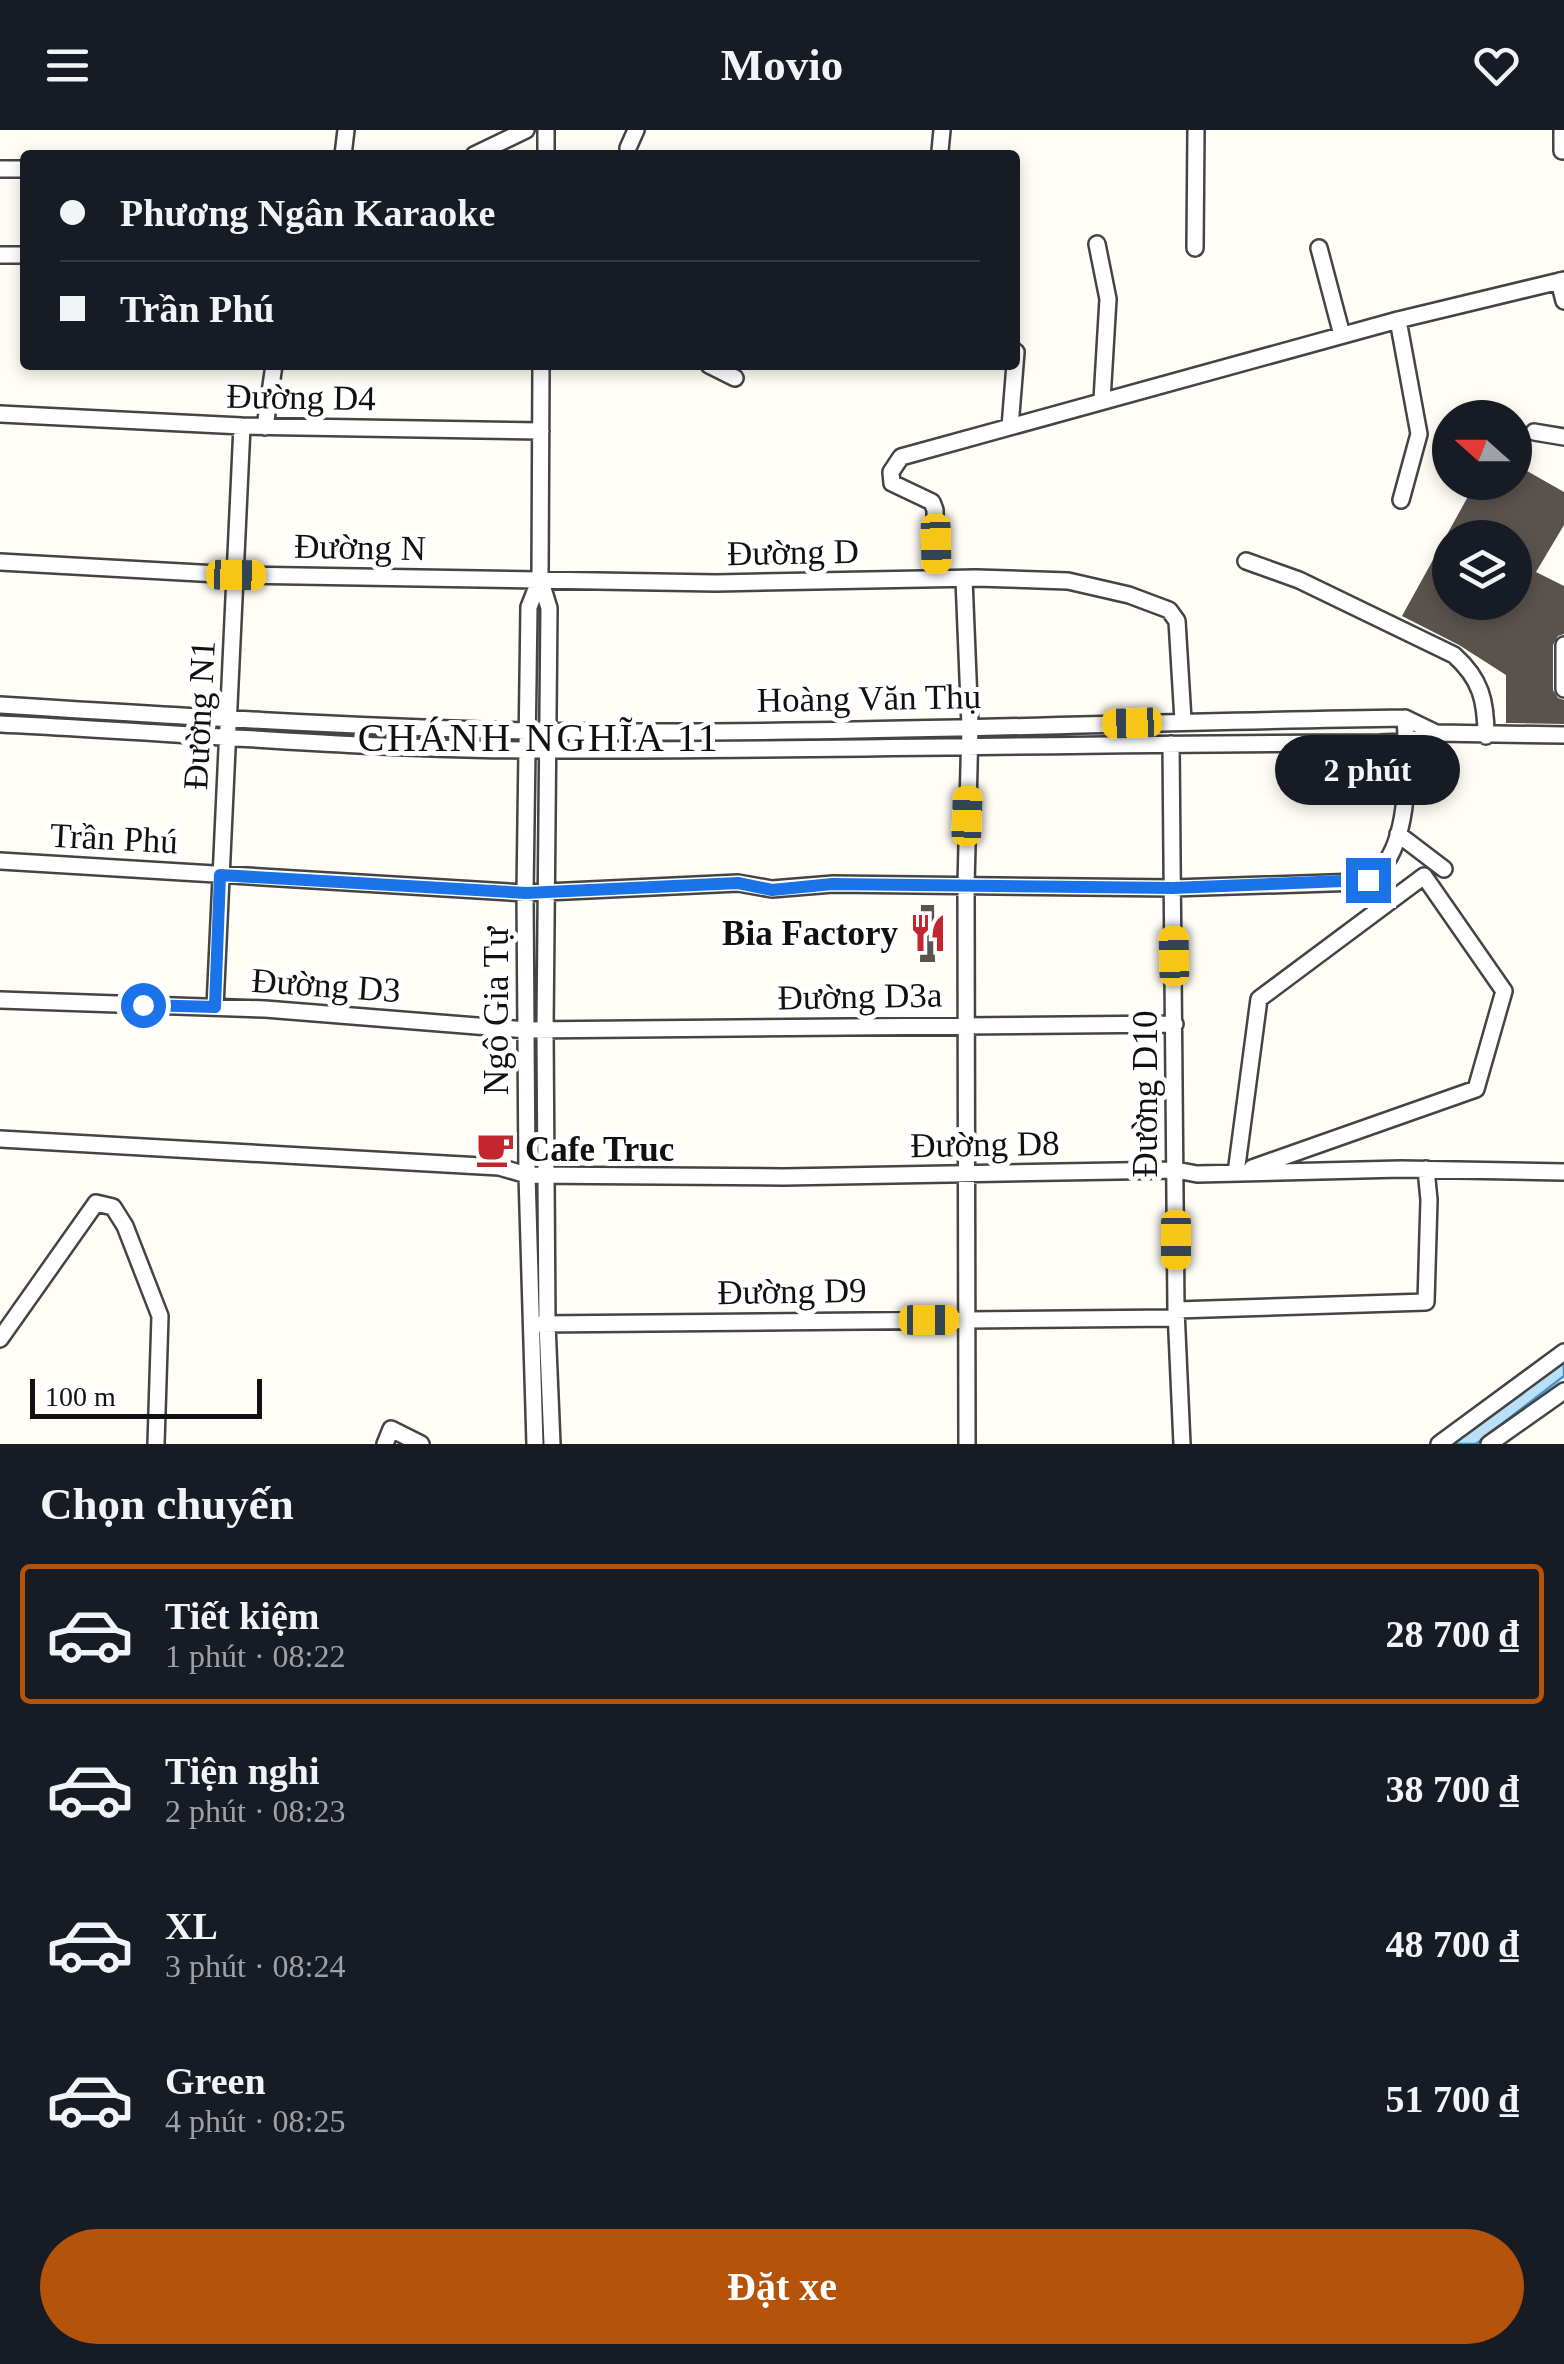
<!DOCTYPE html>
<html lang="vi">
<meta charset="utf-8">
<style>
body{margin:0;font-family:Georgia,serif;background:#242831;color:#f1f3f6;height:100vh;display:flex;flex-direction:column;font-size:38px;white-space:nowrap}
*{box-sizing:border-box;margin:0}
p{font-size:32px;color:#9ea1a6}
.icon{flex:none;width:55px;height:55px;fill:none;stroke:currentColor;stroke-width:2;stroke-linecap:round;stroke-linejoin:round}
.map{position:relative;height:1314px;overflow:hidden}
.sheet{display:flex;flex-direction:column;background:#171b24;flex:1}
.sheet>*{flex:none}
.hud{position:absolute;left:20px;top:20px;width:1000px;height:220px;border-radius:10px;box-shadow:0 5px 15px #0003;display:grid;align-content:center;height:220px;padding:0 40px;background:#171b24}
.needle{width:65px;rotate:291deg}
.tools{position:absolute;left:1432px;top:270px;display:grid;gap:20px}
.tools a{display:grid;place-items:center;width:100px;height:100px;border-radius:50%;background:#171b24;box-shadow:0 5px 15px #0003;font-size:50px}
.scale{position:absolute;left:30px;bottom:25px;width:232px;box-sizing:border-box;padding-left:10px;border:5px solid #111;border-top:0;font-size:28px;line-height:35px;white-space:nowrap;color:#111;-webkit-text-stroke:8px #fff;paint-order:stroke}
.end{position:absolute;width:45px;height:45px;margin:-22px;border:12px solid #1a73e8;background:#fff;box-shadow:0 0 0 5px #fff}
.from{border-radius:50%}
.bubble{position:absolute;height:70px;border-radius:35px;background:#171b24;box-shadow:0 5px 15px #0003;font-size:32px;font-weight:800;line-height:70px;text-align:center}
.car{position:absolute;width:30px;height:60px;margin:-30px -15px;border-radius:12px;box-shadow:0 0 8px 2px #0007;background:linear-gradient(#f5c518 24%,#345 0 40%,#f5c518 0 76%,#345 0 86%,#f5c518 0)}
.hud b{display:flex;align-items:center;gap:35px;height:95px;font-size:38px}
.hud b+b{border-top:2px solid #363941}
.hud i{width:25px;height:25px;background:#f1f3f6}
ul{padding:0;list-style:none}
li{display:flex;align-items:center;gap:30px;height:140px;margin:0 20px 15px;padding:0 20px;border:5px solid transparent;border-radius:10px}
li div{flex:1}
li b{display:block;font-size:38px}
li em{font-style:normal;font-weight:800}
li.active{border-color:#b45309}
li>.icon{width:90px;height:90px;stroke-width:1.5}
h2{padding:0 40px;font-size:45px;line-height:120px}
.cta{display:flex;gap:20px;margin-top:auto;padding:20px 40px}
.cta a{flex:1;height:115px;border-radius:60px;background:#b45309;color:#fff;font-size:40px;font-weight:800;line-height:115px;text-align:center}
header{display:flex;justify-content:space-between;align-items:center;height:130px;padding:0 40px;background:#171b24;font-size:45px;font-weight:800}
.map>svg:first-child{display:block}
</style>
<header><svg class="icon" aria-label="menu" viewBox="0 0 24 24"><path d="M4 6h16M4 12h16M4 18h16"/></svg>Movio<svg class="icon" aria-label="heart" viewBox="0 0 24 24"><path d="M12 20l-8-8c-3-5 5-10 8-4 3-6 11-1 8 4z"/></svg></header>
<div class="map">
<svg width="1564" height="1314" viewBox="0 0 1564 1314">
<rect width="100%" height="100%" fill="#fffdf5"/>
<path fill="#b9e0f7" stroke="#3f96cf" stroke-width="2.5" d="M1564,1230V1246L1476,1314H1451Z"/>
<path fill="#5a524d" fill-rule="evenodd" d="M1515,334L1564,362V395L1536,442L1564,456V504L1558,506L1553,515V560L1558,568L1564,570V594L1506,593V545L1459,515L1402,486L1476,352H1515ZM1450,408H1515V472H1450Z
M921,775H934L935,832H920Z"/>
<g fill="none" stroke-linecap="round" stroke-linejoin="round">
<g stroke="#444" stroke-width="20">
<path id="minor" d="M1562,0V21
M628,18L636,0
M940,21L942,0
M343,25L346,0
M474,25L526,0
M546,25V0
M0,39H25
M1097,114L1108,169L1102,270
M1195,118L1196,0
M1319,118L1342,205
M0,125H25
M1559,151L1564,171
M1398,190L1419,304L1401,370
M541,235L540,449L549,478L545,900L547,1194L552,1314
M709,235L735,248
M0,284L242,296L541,301
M265,297L274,235
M1010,297L1016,222
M1534,302L1564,307
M1246,431L1299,450L1454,525C1481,549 1486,571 1486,606
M0,432L236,445L716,453L976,448L1068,451L1129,465L1169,480L1177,491L1183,590
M936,449L935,380L932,372L892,353L891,342L901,327L1398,190L1564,150
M964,449L970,597L966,755L967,1314
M1564,515V559
M0,575C176,586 352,597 528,601C820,606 1113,592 1405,588L1436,603
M0,594C176,602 352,619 528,620C812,621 1096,613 1380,613L1406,612L1436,603L1564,605
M1171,614L1176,1180L1182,1314
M1398,704L1444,739
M0,731L525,763L738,753L772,759L833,754L1173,758L1360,752C1413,736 1408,632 1405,588
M0,870L265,879L527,900L1175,894
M215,877L242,296
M0,1009L499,1037L527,1045L784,1047L1176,1040L1197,1044L1401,1039L1564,1042
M1236,1043L1259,869L1424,746L1504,861L1476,959L1252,1038
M1176,1180L1426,1172L1429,1070L1426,1039
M540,1194L1176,1188
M0,1209L96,1073L113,1077L125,1096L160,1186L156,1314
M385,1314L391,1299L421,1314
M535,1314L527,1045L525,763L529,477L540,449
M1439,1314L1564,1222
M1489,1314L1564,1261"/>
</g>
<use href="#minor" stroke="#fff" stroke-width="15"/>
</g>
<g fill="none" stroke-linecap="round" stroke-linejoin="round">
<path stroke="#1a73e8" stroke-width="12" d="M143,875L215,877L220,745L526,763L738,753L772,760L832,754L1173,758L1368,750"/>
</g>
<defs>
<g id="restaurant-bare" transform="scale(3)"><path d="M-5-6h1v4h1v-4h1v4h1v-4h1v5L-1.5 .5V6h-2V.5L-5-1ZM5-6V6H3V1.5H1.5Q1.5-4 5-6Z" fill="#c4262e" stroke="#fff" stroke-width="2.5" paint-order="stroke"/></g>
<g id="cafe-bare" transform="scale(3)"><path d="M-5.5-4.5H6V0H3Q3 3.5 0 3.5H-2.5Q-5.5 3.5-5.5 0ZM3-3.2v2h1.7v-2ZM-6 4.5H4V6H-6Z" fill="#c4262e" stroke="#fff" stroke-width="2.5" paint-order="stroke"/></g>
</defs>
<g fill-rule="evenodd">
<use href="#restaurant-bare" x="928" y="803"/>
<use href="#cafe-bare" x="495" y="1019"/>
</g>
<g text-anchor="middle" stroke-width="10" stroke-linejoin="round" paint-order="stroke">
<g font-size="35" fill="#111" stroke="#fff">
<text transform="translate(301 267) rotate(1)" y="12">Đường D4</text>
<text transform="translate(360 417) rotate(1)" y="12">Đường N</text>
<text transform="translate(793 422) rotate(-1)" y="12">Đường D</text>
<text transform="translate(869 568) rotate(-1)" y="12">Hoàng Văn Thụ</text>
<text transform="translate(199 585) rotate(-87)" y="12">Đường N1</text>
<text transform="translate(114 708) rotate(3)" y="12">Trần Phú</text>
<text transform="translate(326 855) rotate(4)" y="12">Đường D3</text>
<text transform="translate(860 866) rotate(-1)" y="12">Đường D3a</text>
<text transform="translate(496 881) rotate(-90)" y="12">Ngô Gia Tự</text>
<text transform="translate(1145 964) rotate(-90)" y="12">Đường D10</text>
<text transform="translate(985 1014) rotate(-1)" y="12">Đường D8</text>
<text transform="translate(792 1161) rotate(-1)" y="12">Đường D9</text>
</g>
<g font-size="35" font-weight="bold" fill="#111" stroke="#fff" text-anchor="end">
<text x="898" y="815">Bia Factory</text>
<text x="525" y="1031" text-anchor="start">Cafe Truc</text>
</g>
<g font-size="40" letter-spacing="2.5" fill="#111" stroke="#fff">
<text x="539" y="621">CHÁNH NGHĨA 11</text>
</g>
</g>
</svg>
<div class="tools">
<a><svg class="needle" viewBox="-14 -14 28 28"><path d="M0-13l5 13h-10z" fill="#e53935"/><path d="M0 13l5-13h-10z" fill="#9ea1a6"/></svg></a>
<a><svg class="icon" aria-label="layers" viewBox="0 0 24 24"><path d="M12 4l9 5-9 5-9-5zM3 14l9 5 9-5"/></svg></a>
</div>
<div class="scale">100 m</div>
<i class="end from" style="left:143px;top:875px"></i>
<i class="end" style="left:1368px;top:750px"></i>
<div class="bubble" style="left:1275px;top:605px;width:185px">2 phút</div>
<i class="car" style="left:936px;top:414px;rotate:179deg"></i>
<i class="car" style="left:236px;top:445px;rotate:91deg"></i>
<i class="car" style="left:1132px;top:593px;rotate:268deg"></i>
<i class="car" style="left:967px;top:686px;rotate:2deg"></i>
<i class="car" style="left:1174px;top:826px;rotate:359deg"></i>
<i class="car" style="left:1176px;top:1110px;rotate:180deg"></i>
<i class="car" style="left:929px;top:1190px;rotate:90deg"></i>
<div class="hud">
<b><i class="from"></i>Phương Ngân Karaoke</b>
<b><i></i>Trần Phú</b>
</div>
</div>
<section class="sheet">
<h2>Chọn chuyến</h2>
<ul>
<li class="active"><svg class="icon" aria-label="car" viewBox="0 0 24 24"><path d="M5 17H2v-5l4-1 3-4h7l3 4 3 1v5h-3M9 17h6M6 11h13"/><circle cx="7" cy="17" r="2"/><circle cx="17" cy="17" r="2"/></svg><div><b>Tiết kiệm</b><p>1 phút · 08:22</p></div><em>28 700 ₫</em></li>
<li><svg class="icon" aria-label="car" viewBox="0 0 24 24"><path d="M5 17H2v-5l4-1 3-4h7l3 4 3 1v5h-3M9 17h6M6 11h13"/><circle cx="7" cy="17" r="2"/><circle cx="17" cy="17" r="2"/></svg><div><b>Tiện nghi</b><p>2 phút · 08:23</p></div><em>38 700 ₫</em></li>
<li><svg class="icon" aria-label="car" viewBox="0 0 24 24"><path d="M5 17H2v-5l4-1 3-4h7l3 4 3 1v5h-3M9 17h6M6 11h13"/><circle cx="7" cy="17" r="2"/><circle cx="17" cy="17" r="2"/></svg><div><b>XL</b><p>3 phút · 08:24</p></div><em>48 700 ₫</em></li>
<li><svg class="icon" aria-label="car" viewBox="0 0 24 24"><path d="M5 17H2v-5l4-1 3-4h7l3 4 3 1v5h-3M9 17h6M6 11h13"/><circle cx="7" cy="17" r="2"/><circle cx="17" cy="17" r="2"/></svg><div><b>Green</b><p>4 phút · 08:25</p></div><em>51 700 ₫</em></li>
</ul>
<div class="cta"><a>Đặt xe</a></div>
</section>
